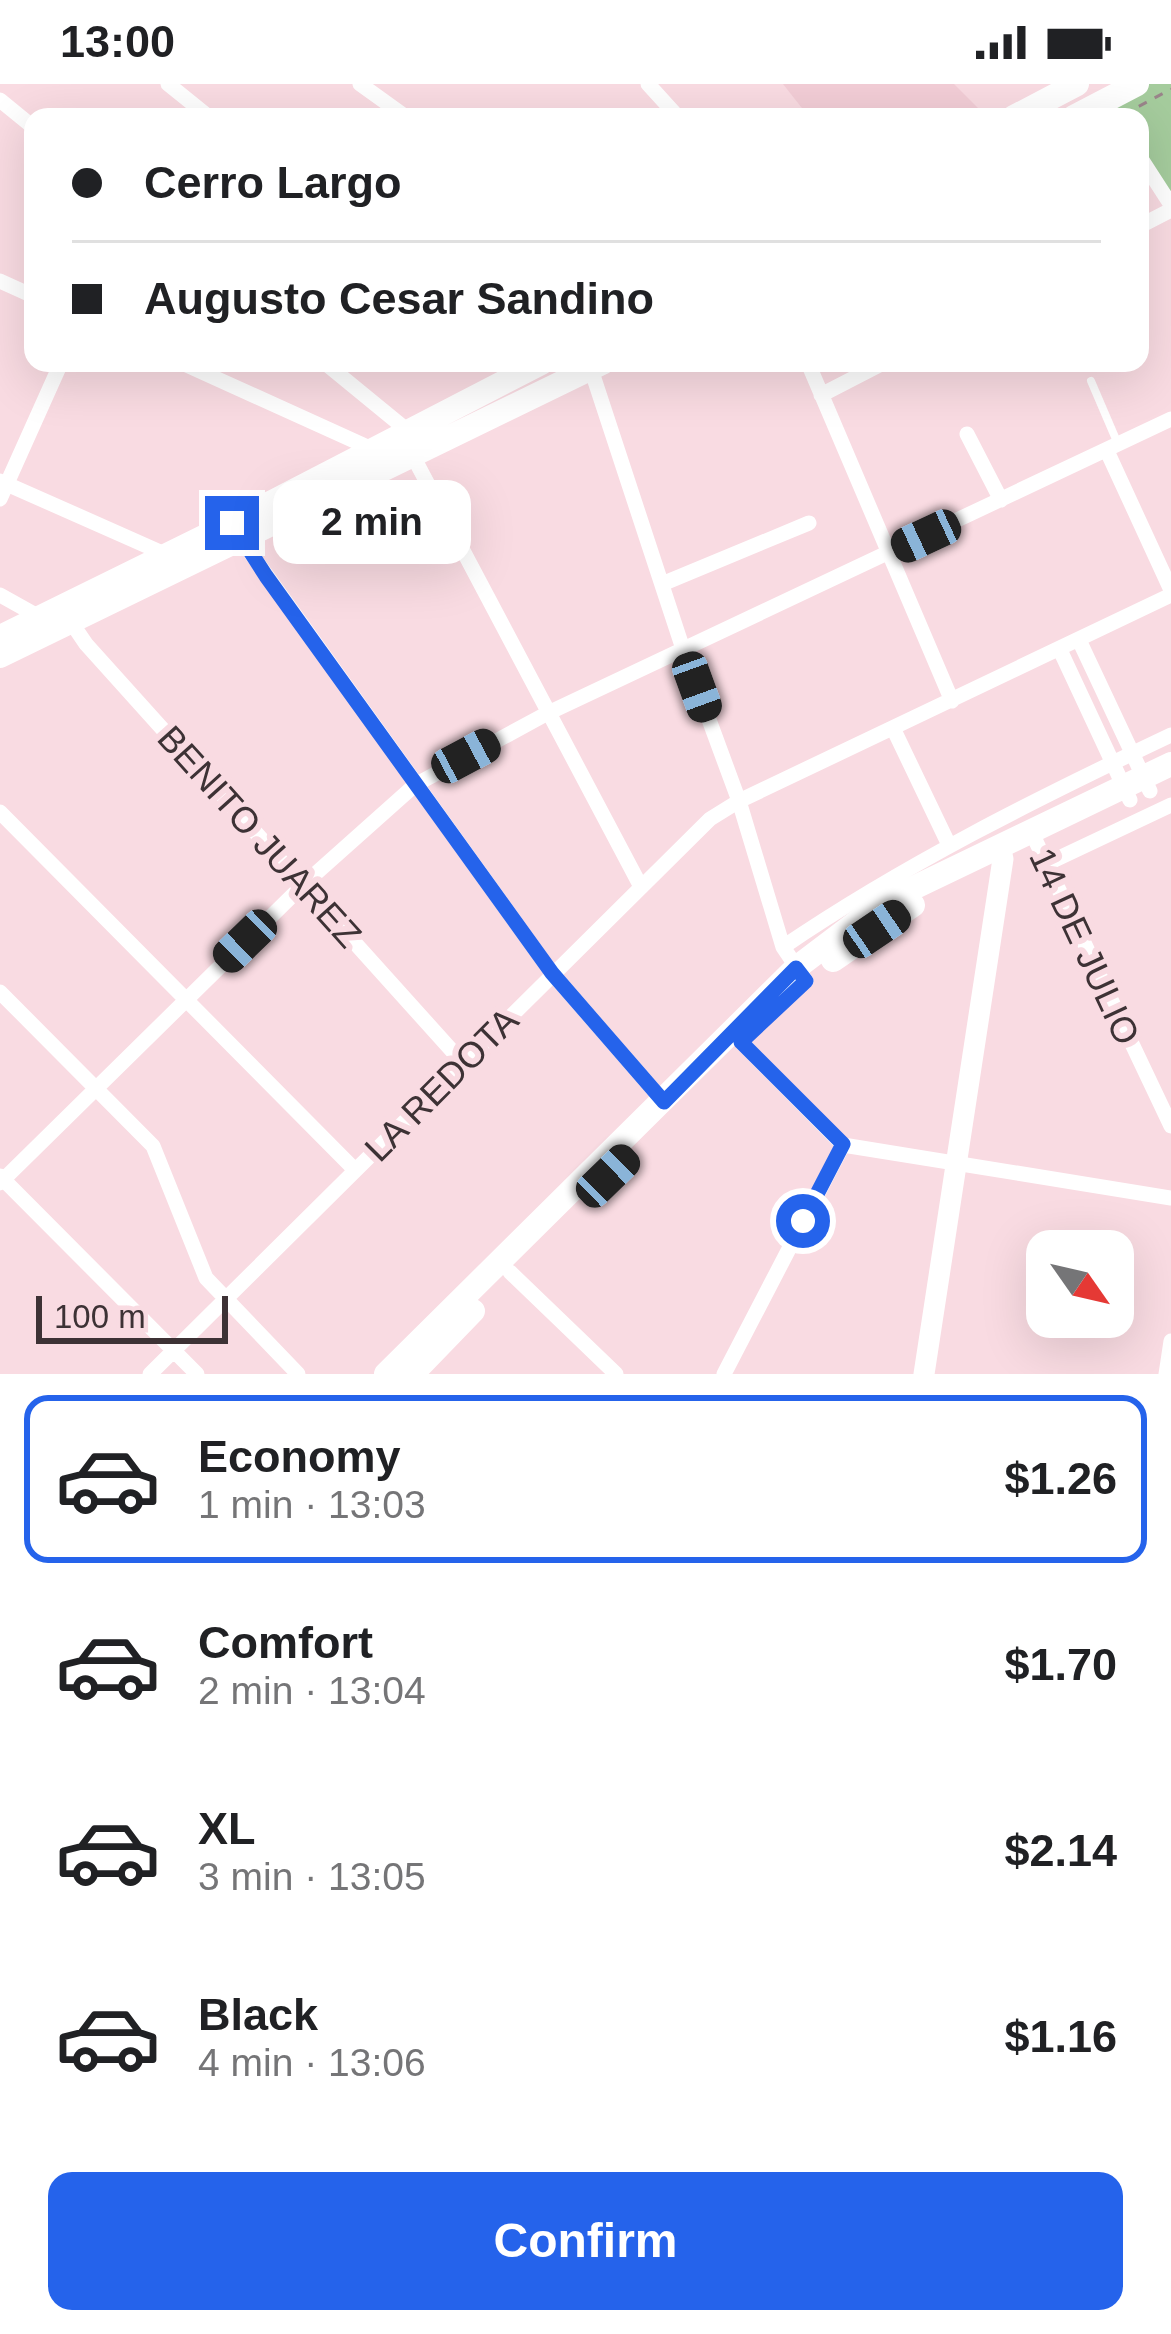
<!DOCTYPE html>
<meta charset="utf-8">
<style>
body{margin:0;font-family:Helvetica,sans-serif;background:#f6f6f6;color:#202124;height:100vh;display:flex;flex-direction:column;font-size:45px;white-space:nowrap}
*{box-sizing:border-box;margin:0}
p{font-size:39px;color:#757577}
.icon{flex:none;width:66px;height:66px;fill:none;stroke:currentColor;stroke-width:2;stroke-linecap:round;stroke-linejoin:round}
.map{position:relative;height:1290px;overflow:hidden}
.drawer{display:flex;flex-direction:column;background:#fff;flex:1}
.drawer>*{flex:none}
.banner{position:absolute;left:24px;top:24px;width:1125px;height:264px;border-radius:24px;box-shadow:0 12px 48px #0002;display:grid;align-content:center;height:264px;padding:0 48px;background:#fff}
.needle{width:78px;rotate:124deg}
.controls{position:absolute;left:1026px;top:1146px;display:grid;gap:24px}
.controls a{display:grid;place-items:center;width:108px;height:108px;border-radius:24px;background:#fff;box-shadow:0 12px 48px #0002;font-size:60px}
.scale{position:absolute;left:36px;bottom:30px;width:192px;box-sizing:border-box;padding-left:12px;border:6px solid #3d3235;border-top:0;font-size:33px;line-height:42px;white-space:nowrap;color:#3d3235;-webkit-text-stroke:9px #f9dbe2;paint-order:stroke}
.end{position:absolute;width:54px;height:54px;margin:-27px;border:15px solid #2563eb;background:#fff;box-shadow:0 0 0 6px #fff}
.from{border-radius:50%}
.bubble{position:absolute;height:84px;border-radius:24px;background:#fff;box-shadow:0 12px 48px #0002;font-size:39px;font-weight:700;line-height:84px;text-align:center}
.car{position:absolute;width:36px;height:72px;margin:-36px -18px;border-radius:15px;box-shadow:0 0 9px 3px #0007;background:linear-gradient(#222 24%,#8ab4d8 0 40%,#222 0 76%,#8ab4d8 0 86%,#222 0)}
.banner b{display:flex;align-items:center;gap:42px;height:114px;font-size:45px}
.banner b+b{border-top:3px solid #e0e0e0}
.banner i{width:30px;height:30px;background:#202124}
ul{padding:21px 0 0;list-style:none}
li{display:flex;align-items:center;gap:36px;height:168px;margin:0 24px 18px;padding:0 24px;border:6px solid transparent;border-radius:24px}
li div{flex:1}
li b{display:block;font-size:45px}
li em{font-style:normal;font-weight:700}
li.current{border-color:#2563eb}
li>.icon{width:108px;height:108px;stroke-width:1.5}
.primary-button{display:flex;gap:24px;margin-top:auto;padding:24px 48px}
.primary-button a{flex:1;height:138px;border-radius:24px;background:#2563eb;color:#fff;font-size:48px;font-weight:700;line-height:138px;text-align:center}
.status{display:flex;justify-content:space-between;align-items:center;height:84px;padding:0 60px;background:#fff;direction:ltr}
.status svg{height:33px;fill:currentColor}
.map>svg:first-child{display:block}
</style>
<div class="status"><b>13:00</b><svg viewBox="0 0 49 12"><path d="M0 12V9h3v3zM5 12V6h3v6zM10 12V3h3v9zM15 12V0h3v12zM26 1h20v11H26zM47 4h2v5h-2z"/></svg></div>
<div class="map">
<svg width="1171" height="1290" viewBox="0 0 1171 1290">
<rect width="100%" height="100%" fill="#f9dbe2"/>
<path fill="#f2cdd6" d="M783,0H954L980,26L966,33H809Z"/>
<path fill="#a5cc9d" d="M1137,0H1171V121L1140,73V33H1110L1101,19Z"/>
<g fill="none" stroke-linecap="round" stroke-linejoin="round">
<path stroke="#9a858a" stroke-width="3" stroke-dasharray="9 9" stroke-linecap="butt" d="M1123,31L1171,5"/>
<path stroke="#fff" stroke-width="8" d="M1091,297L1118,360"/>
<path stroke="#fff" stroke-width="15" d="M168,0L209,33
M360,0L406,33
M648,0L678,33
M0,16L33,43
M1140,73L1171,121
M1140,142L1171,126
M0,197L33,212
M182,279L372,365
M325,279L408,347
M589,279L683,565L739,717L783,863L806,897
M808,279L952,617
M821,311L883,279
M967,350L1001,416
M1107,367L1171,506
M414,374L640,801
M0,397L167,471
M0,415L61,279
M237,450L552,889L664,1018
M662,500L809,439
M0,511L43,535
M67,532L86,560L463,979
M1079,556L1150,707
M1060,566L1130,716
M893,644L949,761
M0,728L355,1086
M1031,747L1171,1042
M1044,781L1171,721
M783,863C905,780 1038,714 1171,651
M0,908L153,1062L206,1194L298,1290
M741,958L843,1061L1171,1114
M0,1092L197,1290
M0,1099L304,800L415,701L546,630L1171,335
M510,1188L616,1290
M150,1290L710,735L739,717L1171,511
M724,1290L843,1061
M1166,1290L1171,1257"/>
<path stroke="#fff" stroke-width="21" d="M924,1290L1003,775L1000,762"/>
<path stroke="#fff" stroke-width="24" d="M1014,33L1077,0
M1074,33L1137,0
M0,553L232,439L541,279
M0,572L602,279
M833,876L913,821
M386,1290L796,884L862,834L907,807L1171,680
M412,1290L473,1227"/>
</g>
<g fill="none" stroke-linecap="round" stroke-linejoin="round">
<path stroke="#2563eb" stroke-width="15" d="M232,439L266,492L552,889L664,1018L796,884L806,897L741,958L843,1060L803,1137"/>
</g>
<g text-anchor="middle" stroke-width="12" stroke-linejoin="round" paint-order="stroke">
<g font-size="36" fill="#3d3235" stroke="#f9dbe2">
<text transform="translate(260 752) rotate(48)" y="13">BENITO JUAREZ</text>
<text transform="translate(1085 862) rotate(65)" y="13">14 DE JULIO</text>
<text transform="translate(441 1000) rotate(-45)" y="13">LA REDOTA</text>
</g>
</g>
</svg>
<div class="controls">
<a><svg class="needle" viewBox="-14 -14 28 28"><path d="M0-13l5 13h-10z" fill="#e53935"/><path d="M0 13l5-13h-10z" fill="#757577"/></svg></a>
</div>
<div class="scale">100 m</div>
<i class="end from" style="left:803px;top:1137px"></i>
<i class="end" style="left:232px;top:439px"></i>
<div class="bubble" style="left:273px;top:396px;width:198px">2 min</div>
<i class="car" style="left:926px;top:452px;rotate:245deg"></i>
<i class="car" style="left:697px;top:603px;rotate:160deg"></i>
<i class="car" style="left:466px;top:672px;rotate:62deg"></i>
<i class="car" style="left:877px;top:845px;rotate:56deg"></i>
<i class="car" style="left:245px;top:857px;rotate:226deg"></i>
<i class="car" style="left:608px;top:1092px;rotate:46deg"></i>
<div class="banner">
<b><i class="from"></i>Cerro Largo</b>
<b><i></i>Augusto Cesar Sandino</b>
</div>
</div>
<section class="drawer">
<ul>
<li class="current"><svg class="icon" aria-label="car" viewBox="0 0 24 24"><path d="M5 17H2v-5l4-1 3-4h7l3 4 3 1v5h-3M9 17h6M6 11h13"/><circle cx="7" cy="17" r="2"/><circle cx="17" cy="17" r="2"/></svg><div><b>Economy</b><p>1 min · 13:03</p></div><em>$1.26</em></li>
<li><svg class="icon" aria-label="car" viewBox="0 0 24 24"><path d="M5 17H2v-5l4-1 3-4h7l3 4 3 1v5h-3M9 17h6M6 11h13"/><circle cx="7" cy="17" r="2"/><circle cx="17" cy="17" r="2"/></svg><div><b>Comfort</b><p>2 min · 13:04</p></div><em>$1.70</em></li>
<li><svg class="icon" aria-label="car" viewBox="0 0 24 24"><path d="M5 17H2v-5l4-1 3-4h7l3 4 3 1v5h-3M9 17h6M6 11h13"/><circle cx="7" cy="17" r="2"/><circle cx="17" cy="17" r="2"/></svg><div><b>XL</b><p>3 min · 13:05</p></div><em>$2.14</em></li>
<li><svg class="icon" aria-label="car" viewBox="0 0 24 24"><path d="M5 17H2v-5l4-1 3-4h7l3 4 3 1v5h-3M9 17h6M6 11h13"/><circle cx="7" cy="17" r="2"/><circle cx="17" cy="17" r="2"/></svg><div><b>Black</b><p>4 min · 13:06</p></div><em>$1.16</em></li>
</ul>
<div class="primary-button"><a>Confirm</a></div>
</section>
